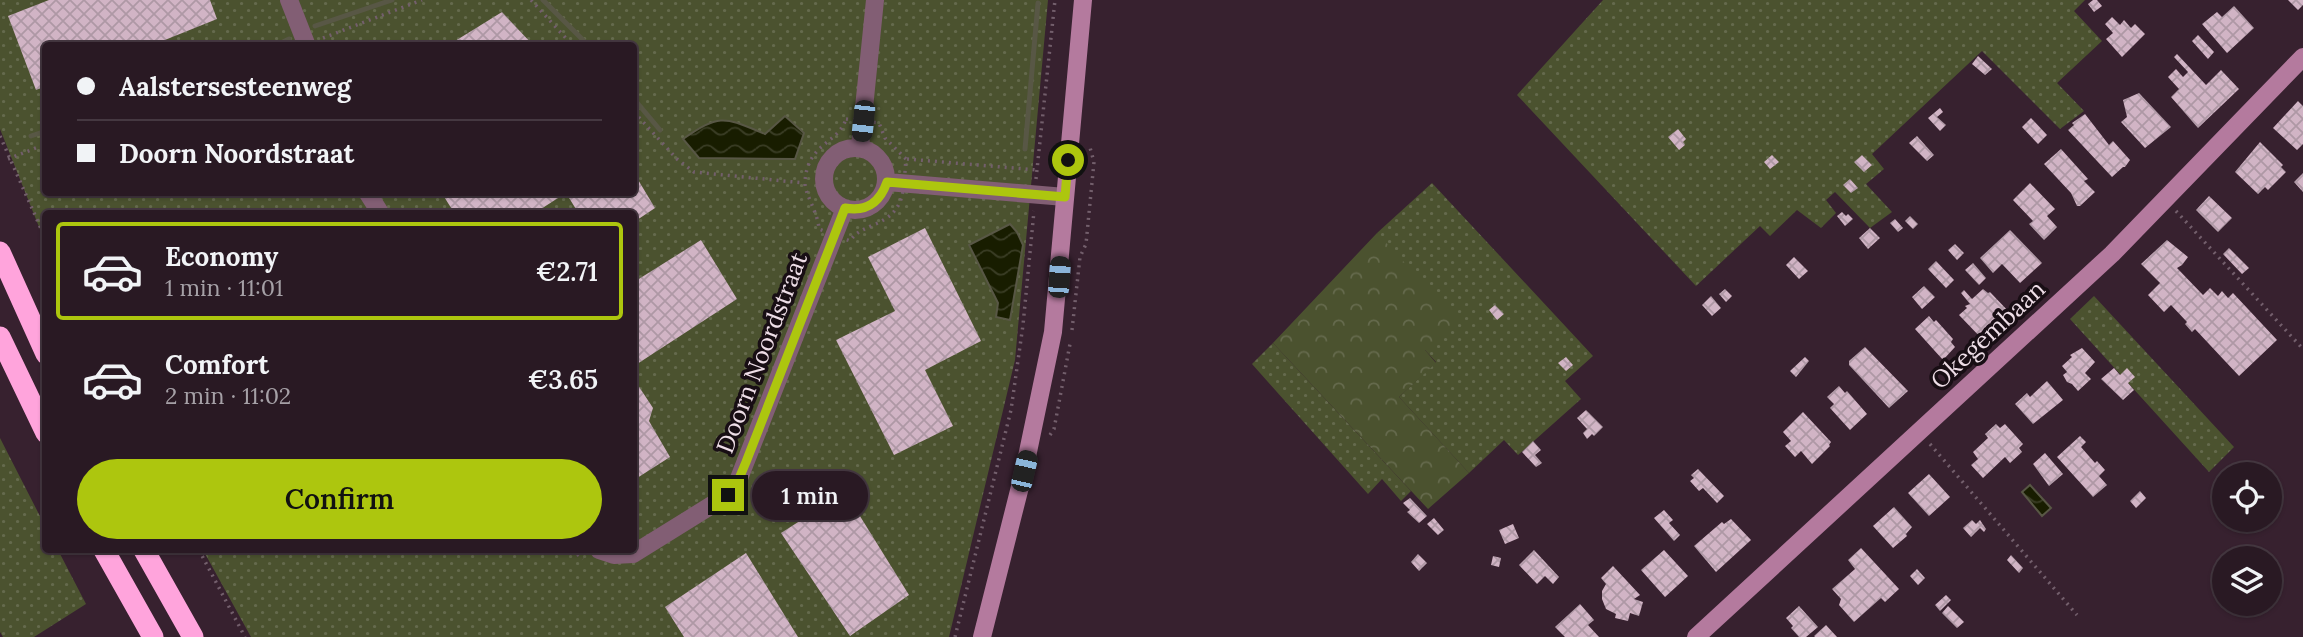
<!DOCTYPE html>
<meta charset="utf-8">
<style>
body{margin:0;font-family:Lora,serif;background:#352630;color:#f1f3f6;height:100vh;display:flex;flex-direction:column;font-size:26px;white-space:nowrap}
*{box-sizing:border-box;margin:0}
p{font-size:23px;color:#a5a0a6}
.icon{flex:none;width:38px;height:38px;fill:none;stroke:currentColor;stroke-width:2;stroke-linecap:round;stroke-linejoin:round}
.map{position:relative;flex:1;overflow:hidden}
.drawer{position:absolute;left:42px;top:210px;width:595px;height:343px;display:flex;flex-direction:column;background:#291923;border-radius:7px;box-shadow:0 2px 5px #0004,0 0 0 2px #453841}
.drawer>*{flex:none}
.hud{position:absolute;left:42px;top:42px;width:595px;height:154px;border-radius:7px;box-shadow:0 2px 5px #0004,0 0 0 2px #453841;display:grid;align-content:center;height:154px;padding:0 35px;background:#291923}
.tools{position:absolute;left:2212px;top:462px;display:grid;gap:14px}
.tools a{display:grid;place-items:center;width:70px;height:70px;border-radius:50%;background:#291923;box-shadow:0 2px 5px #0004,0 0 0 2px #453841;font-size:35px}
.end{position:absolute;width:32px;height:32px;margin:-16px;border:9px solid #adc60e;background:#111;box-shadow:0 0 0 4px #111}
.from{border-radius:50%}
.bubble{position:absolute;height:49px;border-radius:24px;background:#291923;box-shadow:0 2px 5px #0004,0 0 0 2px #453841;font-size:23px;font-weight:600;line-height:49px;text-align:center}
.car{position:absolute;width:21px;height:42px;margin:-21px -10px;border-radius:9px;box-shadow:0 0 5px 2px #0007;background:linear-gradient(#222 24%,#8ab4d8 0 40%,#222 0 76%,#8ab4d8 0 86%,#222 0)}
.hud b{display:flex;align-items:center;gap:24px;height:66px;font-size:26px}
.hud b+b{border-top:2px solid #453841}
.hud i{width:18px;height:18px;background:#f1f3f6}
ul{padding:12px 0 0;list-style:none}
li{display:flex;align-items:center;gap:21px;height:98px;margin:0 14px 10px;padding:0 21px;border:4px solid transparent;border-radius:7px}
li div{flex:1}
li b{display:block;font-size:26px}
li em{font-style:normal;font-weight:600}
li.current{border-color:#adc60e}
li>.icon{width:63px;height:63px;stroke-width:1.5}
.primary-button{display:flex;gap:14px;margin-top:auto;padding:14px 35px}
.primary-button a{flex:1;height:80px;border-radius:42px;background:#adc60e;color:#111;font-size:28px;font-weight:600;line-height:80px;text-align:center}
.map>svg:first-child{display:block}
</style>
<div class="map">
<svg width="2303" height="637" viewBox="0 0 2303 637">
<defs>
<pattern id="grass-dots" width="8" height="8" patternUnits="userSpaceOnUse" patternTransform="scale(1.75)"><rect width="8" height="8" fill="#4b522f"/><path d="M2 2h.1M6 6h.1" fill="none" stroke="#656a4d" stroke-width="1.8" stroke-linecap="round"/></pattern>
<pattern id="forest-crowns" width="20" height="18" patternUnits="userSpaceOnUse" patternTransform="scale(1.75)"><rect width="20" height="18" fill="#4b522f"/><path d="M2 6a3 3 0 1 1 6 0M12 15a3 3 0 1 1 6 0" fill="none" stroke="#656a4d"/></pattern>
<pattern id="water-waves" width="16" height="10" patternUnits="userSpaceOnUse" patternTransform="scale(1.75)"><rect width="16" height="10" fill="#181d00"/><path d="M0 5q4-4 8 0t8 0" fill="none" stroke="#3a3d25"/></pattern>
<pattern id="building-cross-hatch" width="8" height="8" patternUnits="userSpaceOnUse" patternTransform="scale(1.75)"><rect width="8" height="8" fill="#d1b4c5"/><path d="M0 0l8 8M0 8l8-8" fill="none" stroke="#ae98a5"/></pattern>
</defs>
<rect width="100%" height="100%" fill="#37212f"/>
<path fill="url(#grass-dots)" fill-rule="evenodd" d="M0,0H1048L1015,360L949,637H251L203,550H634V214H46L45,242L0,129ZM46,46H634V192H46Z
M1603,0H2085L2074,11L2102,41L2057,83L2084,111L2060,129L1982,51L1872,154L1884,169L1866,184L1892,212L1870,228L1835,192L1826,200L1836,213L1821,228L1797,210L1770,236L1760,226L1696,286L1517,95Z
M1432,183L1593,356L1565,381L1581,399L1518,455L1504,440L1469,473L1399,397L1436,362L1425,350L1377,233Z
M2094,296L2234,447L2209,472L2070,319Z
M1273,343L1411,491L1401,501L1382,479L1368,494L1252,364Z
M0,438L45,526L46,550H58L86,604L34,637H3L0,632Z"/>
<path fill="url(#forest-crowns)" d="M1377,233L1458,320L1425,350L1436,363L1399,397L1469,473L1428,509L1273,343Z"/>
<path fill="url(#water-waves)" stroke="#585745" stroke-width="2" d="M785,116L804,133L795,159L699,158L683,139C721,113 724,117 765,134Z
M1010,224L1017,232L1023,245L1010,320L996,317L998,303L969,245Z
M2030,485L2051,508L2042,516L2022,492Z"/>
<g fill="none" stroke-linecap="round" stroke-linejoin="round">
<path stroke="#585745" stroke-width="5" d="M543,0L588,45
M315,26L392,0
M275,46L289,39
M634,99L660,130
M31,136L46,131
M1025,149L1038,3"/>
</g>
<path fill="url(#building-cross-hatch)" d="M49,0H210L217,19L150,46H46V86L36,90L8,16Z
M2093,0H2097L2102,6L2094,12L2088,4Z
M2288,0H2303V5L2298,10Z
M2234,6L2254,28L2227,53L2202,24L2217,12L2222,17Z
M502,12L534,46H447Z
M2112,17L2120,25L2124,20L2131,28L2135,24L2145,34L2122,57L2106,39L2113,33L2105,24Z
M2198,35L2214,52L2208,59L2192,41Z
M2177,54L2206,85L2221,70L2239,89L2198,128L2171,97L2179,89L2168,77L2176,69L2183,77L2188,72L2174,57Z
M1978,56L1992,69L1985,75L1972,64Z
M2139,93L2171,127L2145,148L2121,122L2127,117L2123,100Z
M2298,101L2303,106V144L2297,150L2273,128Z
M1940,108L1943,112L1937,117L1946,125L1940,131L1928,118Z
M2085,114L2109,145L2113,141L2130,160L2125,167H2123L2112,177L2068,130L2074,125L2072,123Z
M2031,118L2047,135L2038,144L2022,127Z
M1678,129L1686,139L1683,142L1685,145L1679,150L1668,137Z
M1917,136L1934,155L1927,161L1909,143Z
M2260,142L2283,165L2281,167L2286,172L2268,190L2265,187L2258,194L2235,172Z
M2061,149L2088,179L2084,181L2095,192L2080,206H2077L2071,193L2044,164Z
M1772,155L1779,162L1770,169L1764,162Z
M1862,155L1872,165L1864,172L1854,162Z
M634,173L655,208L634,222V214H579L566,193L533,214H455L441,192H634Z
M2303,173V192L2294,182Z
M1850,179L1858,188L1851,193L1843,185Z
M2030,183L2055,209L2047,216L2057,227L2044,240L2029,224L2033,221L2013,200Z
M2209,196L2232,218L2218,232L2196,210Z
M1842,212L1846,216L1848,214L1853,219L1845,226L1837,216Z
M1910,216L1918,224L1913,229L1905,221Z
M1895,219L1903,228L1898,232L1890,223Z
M925,228L981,341L925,370L953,426L894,455L836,340L895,311L868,257Z
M1870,228L1880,238L1868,249L1859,238Z
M2010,230L2042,263L2020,283L2002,264L1993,273L1980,258Z
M701,240L737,299L634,366V282Z
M2167,240L2188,257L2182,265L2177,268L2203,295L2210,288L2218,296L2222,291L2228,298L2233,293L2277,340L2239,376L2195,329L2192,332L2185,324L2187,322L2171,305L2164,312L2148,295L2160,283L2141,264Z
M1955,244L1964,253L1957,260L1948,250Z
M2229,248L2249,268L2242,274L2223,254Z
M1794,257L1808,271L1799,279L1786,265Z
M1936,261L1954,280L1946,288L1928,269Z
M1973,263L1986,278L1979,285L1965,270Z
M1924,286L1935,297L1922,309L1912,297Z
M1725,289L1732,296L1726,302L1719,294Z
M1983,289L1988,293L1990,292L2011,314L1984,341L1959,315L1967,308L1965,306L1970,304L1961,293L1964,290L1972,299Z
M1711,296L1721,308L1712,316L1702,305Z
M1495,305L1504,314L1497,320L1489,310Z
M1929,316L1934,322L1936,320L1953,339L1951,342L1955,347L1943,360L1915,329Z
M1865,347L1908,391L1889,408L1849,365V361Z
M2082,348L2095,362L2085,373L2091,379L2078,391L2072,384L2067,382L2063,375L2067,372L2062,366L2072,357L2070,355Z
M1566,357L1573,365L1566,371L1558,363Z
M1805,357L1809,361L1796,377L1790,371Z
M2114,368L2120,375L2127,368L2135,377L2128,383L2134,390L2123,400L2101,379Z
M634,379L653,408L649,421L670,457L634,480Z
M2047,381L2063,400L2033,424L2015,404L2027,393L2030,397Z
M1839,386L1845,393L1847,391L1867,414L1850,430L1830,408L1834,404L1827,397Z
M1586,410L1603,427L1594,436L1592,434L1587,439L1583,433L1587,429L1577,418Z
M1803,412L1831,442L1829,445L1830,446L1812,464L1801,451L1795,457L1785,446L1791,441L1783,432Z
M1996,424L2000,428L2005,424L2023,444L2019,448L2022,452L2010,463L2005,457L1983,478L1971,465L1978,459L1973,452L1988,438L1985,434Z
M2080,436L2086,442L2081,447L2095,463L2097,461L2105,470L2099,476L2107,485L2093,497L2057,457Z
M1533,441L1541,450L1535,455L1542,463L1536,467L1522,452Z
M2045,453L2063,474L2049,486L2033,464Z
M1698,469L1724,496L1717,503L1703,488L1699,491L1690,481L1694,478L1691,475Z
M1929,474L1950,497L1929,516L1908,493Z
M2140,491L2146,498L2136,508L2130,501Z
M845,492L909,595L850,636L781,533Z
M1410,498L1427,516L1419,523L1407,512L1410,510L1403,503Z
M1894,507L1912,527L1906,534L1907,536L1893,548L1873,526Z
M1664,510L1673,520L1669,523L1680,535L1674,541L1654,518Z
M1434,518L1444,530L1438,535L1427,524Z
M1731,519L1751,540L1716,572L1694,546L1722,522L1724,524Z
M1972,520L1976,524L1980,520L1986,529L1984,532L1980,528L1971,537L1963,528Z
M1513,524L1519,538L1505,544L1499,530Z
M1861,548L1899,589L1885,602L1881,598L1854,622L1839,605L1841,599L1832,589L1855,569L1848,560Z
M1534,550L1559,577L1553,584L1545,576L1537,584L1519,565Z
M1664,550L1688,576L1665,597L1641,570Z
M746,553L798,637H684L665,607Z
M1418,554L1427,563L1419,571L1411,562Z
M2011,555L2023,568L2019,573L2007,560Z
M1493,556L1501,558L1499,567L1491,565Z
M1613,566L1640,595L1634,599L1643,602L1639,616L1630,613L1628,621L1615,618L1616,614L1606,609L1602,599V591L1606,584L1601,578Z
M1917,569L1925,578L1918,585L1910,576Z
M1946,595L1951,600L1940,611L1935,605Z
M1580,604L1594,620L1588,625L1599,637H1565L1555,627Z
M1799,606L1818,627L1806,637H1799L1791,628L1793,626L1786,618Z
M1948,606L1964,622L1957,628L1942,613Z
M1826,625L1837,637H1815L1814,636Z"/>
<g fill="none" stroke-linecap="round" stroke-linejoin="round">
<path stroke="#735f6c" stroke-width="3.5" stroke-dasharray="2 5" stroke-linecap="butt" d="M531,0L573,46
M323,38L422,0
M634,112L677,159L694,172L804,183
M846,119L879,123L885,138L906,159C903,190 907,212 873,225C863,230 857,231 850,241L819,229C818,212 804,193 805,182C807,143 838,144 846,119Z
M0,136L46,240
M8,159L46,144
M907,159L1037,170
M1036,179L1055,0
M2176,211L2303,349
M1072,330L1080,257L1086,244L1094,162L1089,144
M1050,435L1054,429L1070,344
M1930,444L2077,615
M199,550L245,637
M572,550L583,559
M955,637L1011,410L1023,325L1034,211"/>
<path stroke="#825e74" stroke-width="18" d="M289,0L307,46
M860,147L875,0
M824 179a31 31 0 1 1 62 0a31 31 0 1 1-62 0Z
M887,182L1065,197
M367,192L381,214
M599,550L614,555L633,554L728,495L738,481L845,208"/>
<path stroke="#b47a9e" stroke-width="18" d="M982,637L1024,471L1053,332L1083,0
M1696,637L2112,254L2303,57"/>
<path stroke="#ffa4dc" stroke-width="21" d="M0,252L46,354
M0,337L46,433
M104,550L153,637
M144,550L193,637"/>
</g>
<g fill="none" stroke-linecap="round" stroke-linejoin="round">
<path stroke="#adc60e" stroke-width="9" d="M728,495L738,481L746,462L845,208C867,212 880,202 887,182L1065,197L1068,160"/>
</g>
<g text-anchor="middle" stroke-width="7" stroke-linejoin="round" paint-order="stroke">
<g font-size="24" fill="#eedee7" stroke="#180e14">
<text transform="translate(1988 335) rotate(-43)" y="8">Okegembaan</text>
<text transform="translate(762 353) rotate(-69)" y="8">Doorn Noordstraat</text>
</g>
</g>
</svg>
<div class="tools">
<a><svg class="icon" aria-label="locate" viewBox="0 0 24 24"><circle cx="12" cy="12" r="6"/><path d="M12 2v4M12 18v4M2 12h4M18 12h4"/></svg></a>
<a><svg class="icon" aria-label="layers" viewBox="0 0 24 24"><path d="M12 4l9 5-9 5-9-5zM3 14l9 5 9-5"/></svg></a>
</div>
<i class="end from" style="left:1068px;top:160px"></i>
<i class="end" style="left:728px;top:495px"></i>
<div class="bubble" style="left:752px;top:471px;width:116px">1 min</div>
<i class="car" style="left:863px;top:121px;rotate:186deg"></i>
<i class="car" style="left:1059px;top:277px;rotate:4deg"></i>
<i class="car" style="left:1024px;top:471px;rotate:13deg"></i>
<div class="hud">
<b><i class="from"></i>Aalstersesteenweg</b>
<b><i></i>Doorn Noordstraat</b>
</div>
<section class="drawer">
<ul>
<li class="current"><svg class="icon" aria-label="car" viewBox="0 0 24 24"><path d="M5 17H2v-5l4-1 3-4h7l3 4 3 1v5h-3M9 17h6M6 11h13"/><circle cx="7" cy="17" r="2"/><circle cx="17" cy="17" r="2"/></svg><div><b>Economy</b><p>1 min · 11:01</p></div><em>€2.71</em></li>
<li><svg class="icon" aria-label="car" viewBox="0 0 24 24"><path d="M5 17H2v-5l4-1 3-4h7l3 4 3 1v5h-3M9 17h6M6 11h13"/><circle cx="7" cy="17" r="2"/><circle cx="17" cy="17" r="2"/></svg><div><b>Comfort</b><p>2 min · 11:02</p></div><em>€3.65</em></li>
</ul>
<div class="primary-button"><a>Confirm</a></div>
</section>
</div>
